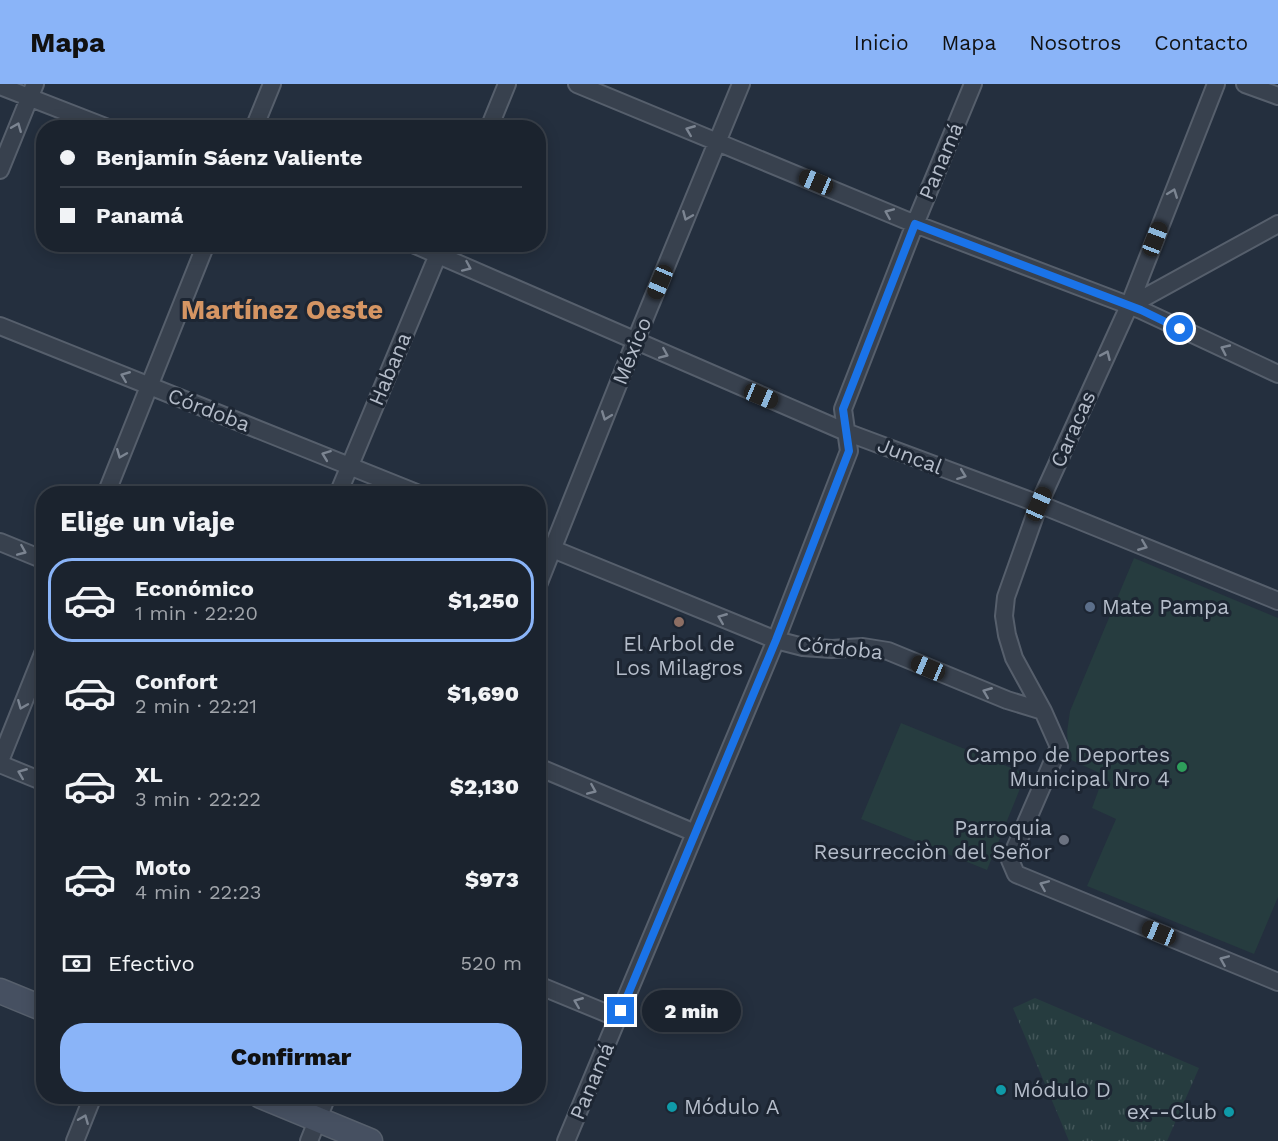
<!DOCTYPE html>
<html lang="es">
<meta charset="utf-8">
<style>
body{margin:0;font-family:"Work Sans",sans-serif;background:#282f3a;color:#f1f3f6;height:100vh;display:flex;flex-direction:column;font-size:22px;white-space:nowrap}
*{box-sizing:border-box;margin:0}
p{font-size:20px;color:#a0a4aa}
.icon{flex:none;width:33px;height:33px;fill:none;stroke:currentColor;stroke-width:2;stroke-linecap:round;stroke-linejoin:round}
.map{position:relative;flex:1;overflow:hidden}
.panel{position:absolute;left:36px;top:402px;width:510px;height:618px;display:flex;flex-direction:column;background:#1b232e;border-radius:24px;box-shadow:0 3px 15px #0003,0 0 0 2px #39404a}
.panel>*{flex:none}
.banner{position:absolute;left:36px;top:36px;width:510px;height:132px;border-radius:24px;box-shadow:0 3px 15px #0003,0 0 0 2px #39404a;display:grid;align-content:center;height:132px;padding:0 24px;background:#1b232e}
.end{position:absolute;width:27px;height:27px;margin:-14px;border:8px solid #1a73e8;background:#fff;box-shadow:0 0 0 3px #fff}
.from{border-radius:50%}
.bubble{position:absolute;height:42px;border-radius:21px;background:#1b232e;box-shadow:0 3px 15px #0003,0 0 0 2px #39404a;font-size:20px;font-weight:800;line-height:42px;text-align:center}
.car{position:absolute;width:18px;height:36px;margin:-18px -9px;border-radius:8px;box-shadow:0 0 4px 2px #0007;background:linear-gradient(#222 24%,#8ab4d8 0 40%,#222 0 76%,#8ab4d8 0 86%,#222 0)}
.banner b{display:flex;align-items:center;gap:21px;height:57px;font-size:22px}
.banner b+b{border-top:2px solid #39404a}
.banner i{width:15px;height:15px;background:#f1f3f6}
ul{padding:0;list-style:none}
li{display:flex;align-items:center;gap:18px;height:84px;margin:0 12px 9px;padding:0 12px;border:3px solid transparent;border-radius:24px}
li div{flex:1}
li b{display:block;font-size:22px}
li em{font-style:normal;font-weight:800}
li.current{border-color:#8ab4f8}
li>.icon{width:54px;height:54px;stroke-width:1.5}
h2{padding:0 24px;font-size:27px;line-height:72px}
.pay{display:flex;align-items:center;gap:15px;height:66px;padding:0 24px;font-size:22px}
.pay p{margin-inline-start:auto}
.button{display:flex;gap:12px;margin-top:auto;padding:12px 24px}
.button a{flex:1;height:69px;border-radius:24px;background:#8ab4f8;color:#111;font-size:24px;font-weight:800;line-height:69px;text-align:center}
header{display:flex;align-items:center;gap:36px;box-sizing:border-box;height:84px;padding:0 30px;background:#8ab4f8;color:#111}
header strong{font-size:28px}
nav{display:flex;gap:33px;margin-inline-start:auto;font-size:21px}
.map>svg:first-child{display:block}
</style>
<header>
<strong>Mapa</strong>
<nav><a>Inicio</a><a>Mapa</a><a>Nosotros</a><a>Contacto</a></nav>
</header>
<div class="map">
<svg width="1278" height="1057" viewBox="0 0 1278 1057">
<defs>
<pattern id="grass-tufts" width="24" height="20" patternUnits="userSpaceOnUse" patternTransform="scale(1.5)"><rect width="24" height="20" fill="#263c3f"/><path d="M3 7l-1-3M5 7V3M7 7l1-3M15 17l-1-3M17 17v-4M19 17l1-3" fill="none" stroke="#435659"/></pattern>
</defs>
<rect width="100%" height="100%" fill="#242f3e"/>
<path fill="url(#grass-tufts)" d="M1035,914L1199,984L1167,1057H1069L1013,924Z"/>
<path fill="#263c3f" d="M1134,474L1278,534V813L1254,870L1087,802L1116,735L1092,724L1104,691L1069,675L1067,648L1070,627Z
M901,639L1026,690L987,786L861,735Z"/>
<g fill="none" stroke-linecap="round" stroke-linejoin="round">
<g stroke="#565f6c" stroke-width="20">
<path id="street" d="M577,0L915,140L1141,226L1278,290
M1216,0L1129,222L1039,420L1006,513L1004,532L1007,551L1014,574L1043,627L1059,663L1010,776L1016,790L1278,898
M1245,0L1278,12
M0,2L108,44
M254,44L272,0
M489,44L507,0
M0,86L35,0
M413,160L846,348L1039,420L1278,517
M1129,222L1278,140
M0,242L419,410
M106,410L206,160
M338,410L442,161
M0,458L44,476
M538,459L776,556L803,563L832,565L863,563L888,567L1007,616L1043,627
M538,501L635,258L741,0
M0,677L44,567
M0,680L44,698
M538,683L695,749
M538,901L618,934
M75,1057L93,1012
M309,1057L327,1012
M566,1057L776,556L849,367L843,325L915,140L973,0"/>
</g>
<g stroke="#565f6c" stroke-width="27">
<path id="secondary" d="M0,907L44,925
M261,1012L370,1057"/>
</g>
<use href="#street" stroke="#38414e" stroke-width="16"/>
<use href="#secondary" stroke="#465061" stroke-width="24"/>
</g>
<defs><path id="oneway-chevron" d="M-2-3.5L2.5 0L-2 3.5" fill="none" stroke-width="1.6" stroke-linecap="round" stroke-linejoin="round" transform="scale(1.5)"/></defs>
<g stroke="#7c8592">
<use href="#oneway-chevron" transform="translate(17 43) rotate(-68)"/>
<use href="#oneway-chevron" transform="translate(690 46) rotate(-158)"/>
<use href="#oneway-chevron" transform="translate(1173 109) rotate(-69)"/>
<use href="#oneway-chevron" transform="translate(889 129) rotate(-157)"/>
<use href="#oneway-chevron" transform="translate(687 132) rotate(113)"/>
<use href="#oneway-chevron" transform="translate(467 183) rotate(24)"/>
<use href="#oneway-chevron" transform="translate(1225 265) rotate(-155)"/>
<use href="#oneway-chevron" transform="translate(664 270) rotate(23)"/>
<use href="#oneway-chevron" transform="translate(1106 271) rotate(-66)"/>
<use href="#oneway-chevron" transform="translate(125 292) rotate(-158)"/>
<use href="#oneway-chevron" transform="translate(606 332) rotate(111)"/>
<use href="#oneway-chevron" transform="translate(121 370) rotate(112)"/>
<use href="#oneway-chevron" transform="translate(326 371) rotate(-159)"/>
<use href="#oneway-chevron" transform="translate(962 391) rotate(21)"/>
<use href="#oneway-chevron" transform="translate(1143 462) rotate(22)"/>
<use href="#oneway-chevron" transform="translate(22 467) rotate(23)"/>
<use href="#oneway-chevron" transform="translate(722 534) rotate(-158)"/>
<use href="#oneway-chevron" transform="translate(987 608) rotate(-158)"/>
<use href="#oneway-chevron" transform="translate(22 621) rotate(112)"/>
<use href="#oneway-chevron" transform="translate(22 689) rotate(-158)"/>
<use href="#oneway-chevron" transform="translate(592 706) rotate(23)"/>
<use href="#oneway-chevron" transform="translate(1044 801) rotate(-157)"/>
<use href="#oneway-chevron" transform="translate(1224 876) rotate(-157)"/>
<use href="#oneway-chevron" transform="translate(578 918) rotate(-158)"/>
<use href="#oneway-chevron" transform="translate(84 1035) rotate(-68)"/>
</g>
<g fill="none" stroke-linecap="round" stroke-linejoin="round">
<path stroke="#1a73e8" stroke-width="8" d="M621,927L776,556L849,367L843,325L915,140L1141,226L1180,245"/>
</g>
<circle fill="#5c6f8a" stroke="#1d2633" stroke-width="2" cx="1090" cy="523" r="6"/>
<circle fill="#8d6e63" stroke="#1d2633" stroke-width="2" cx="679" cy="538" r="6"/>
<circle fill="#2e9e5b" stroke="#1d2633" stroke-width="2" cx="1182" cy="683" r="6"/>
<circle fill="#6b7280" stroke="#1d2633" stroke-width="2" cx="1064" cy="756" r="6"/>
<g fill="#0f9aa8" stroke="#1d2633" stroke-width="2">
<circle cx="1001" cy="1006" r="6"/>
<circle cx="672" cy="1023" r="6"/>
<circle cx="1229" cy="1028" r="6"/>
</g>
<g text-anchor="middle" stroke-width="6" stroke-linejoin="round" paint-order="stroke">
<g font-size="21" fill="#b4bcc9" stroke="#1d2633">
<text transform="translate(941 77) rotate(-67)" y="7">Panamá</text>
<text transform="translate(632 267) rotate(-68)" y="7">México</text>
<text transform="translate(390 285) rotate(-67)" y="7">Habana</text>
<text transform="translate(209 326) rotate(21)" y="7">Córdoba</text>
<text transform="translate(1073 345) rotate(-66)" y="7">Caracas</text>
<text transform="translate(910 372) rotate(21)" y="7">Juncal</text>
<text transform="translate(840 564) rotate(6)" y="7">Córdoba</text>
<text transform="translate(592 997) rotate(-67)" y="7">Panamá</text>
</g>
<g font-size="21" fill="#b4bcc9" stroke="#1d2633" text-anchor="start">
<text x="1102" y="530">Mate Pampa</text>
<text x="679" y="567" text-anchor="middle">El Arbol de<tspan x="679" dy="24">Los Milagros</tspan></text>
<text x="1170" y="678" text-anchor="end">Campo de Deportes<tspan x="1170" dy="24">Municipal Nro 4</tspan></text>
<text x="1052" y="751" text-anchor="end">Parroquia<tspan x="1052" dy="24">Resurrecciòn del Señor</tspan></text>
<text x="1013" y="1013">Módulo D</text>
<text x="684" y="1030">Módulo A</text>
<text x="1217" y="1035" text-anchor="end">ex--Club</text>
</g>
<g font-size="27" font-weight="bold" fill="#d59563" stroke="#1d2633">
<text x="282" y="235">Martínez Oeste</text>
</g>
</g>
</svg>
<i class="end from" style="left:1180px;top:245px"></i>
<i class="end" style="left:621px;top:927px"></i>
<div class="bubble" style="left:642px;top:906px;width:99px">2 min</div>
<i class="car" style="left:816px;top:98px;rotate:293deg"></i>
<i class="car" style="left:1155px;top:155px;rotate:21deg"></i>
<i class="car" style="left:660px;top:198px;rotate:203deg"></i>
<i class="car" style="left:761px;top:312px;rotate:113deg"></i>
<i class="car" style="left:1039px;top:420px;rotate:24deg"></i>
<i class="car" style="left:928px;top:584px;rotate:293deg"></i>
<i class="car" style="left:1159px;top:849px;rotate:292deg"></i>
<div class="banner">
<b><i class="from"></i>Benjamín Sáenz Valiente</b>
<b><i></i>Panamá</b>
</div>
<section class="panel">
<h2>Elige un viaje</h2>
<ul>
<li class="current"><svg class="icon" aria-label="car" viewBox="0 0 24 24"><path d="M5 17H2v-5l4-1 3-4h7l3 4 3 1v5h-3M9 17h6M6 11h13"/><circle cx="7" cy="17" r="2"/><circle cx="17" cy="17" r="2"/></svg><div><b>Económico</b><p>1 min · 22:20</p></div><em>$1,250</em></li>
<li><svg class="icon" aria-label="car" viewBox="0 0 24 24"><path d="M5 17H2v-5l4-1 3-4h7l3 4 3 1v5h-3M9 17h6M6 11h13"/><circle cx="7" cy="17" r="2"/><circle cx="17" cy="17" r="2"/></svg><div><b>Confort</b><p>2 min · 22:21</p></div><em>$1,690</em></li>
<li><svg class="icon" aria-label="car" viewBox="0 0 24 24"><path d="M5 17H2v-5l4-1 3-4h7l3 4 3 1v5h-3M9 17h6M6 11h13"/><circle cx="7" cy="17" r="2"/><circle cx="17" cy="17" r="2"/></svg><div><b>XL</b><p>3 min · 22:22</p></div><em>$2,130</em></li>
<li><svg class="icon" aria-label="car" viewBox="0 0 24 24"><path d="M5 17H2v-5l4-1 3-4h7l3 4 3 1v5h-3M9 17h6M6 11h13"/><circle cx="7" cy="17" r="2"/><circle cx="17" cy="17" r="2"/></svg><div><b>Moto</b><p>4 min · 22:23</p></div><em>$973</em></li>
</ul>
<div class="pay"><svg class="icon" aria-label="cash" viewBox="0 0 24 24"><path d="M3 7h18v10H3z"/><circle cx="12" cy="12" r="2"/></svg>Efectivo<p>520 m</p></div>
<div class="button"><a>Confirmar</a></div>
</section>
</div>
